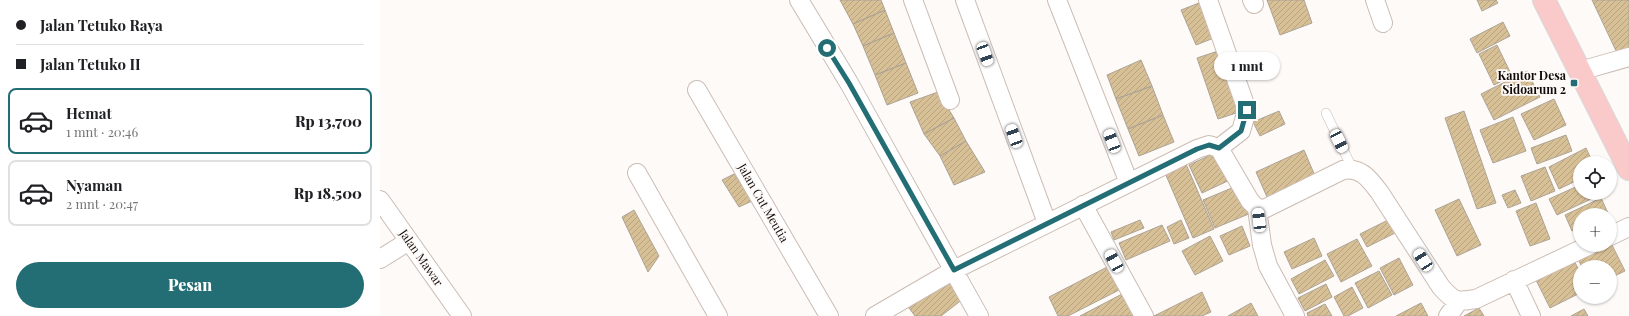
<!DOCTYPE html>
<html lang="id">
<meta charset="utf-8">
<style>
body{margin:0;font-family:"Playfair Display",serif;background:#f6f6f6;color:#202124;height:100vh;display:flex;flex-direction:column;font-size:15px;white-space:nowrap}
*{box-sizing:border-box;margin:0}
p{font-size:13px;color:#757577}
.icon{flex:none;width:22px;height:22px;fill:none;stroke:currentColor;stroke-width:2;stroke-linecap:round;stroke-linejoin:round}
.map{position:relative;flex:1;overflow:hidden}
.drawer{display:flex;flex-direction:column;background:#fff;width:380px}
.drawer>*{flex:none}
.hud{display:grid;align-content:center;height:88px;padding:0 16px;background:#fff}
.buttons{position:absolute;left:1193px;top:156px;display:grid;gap:8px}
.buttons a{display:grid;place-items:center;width:44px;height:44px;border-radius:50%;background:#fff;box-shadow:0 1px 3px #0004;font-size:20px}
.end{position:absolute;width:18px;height:18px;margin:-9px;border:5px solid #236e75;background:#fff;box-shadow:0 0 0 2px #fff}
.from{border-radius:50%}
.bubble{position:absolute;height:28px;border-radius:14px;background:#fff;box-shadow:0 1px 3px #0004;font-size:13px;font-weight:800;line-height:28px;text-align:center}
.car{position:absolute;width:12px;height:24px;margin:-12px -6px;border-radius:5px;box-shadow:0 0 3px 1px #0007;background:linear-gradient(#fff 24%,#345 0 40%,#fff 0 76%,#345 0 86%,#fff 0)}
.hud b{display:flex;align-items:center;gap:14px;height:38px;font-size:15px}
.hud b+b{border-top:1px solid #e0e0e0}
.hud i{width:10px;height:10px;background:#202124}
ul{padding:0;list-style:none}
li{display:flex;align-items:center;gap:12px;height:66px;margin:0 8px 6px;padding:0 8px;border:2px solid #e0e0e0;border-radius:8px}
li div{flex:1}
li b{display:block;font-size:15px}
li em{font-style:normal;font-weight:800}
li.active{border-color:#236e75}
li>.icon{width:36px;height:36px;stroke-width:1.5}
.action{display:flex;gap:8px;margin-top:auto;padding:8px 16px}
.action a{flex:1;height:46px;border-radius:24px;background:#236e75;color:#fff;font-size:16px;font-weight:800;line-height:46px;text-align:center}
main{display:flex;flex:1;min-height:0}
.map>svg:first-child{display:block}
</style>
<main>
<section class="drawer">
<div class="hud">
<b><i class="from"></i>Jalan Tetuko Raya</b>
<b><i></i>Jalan Tetuko II</b>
</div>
<ul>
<li class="active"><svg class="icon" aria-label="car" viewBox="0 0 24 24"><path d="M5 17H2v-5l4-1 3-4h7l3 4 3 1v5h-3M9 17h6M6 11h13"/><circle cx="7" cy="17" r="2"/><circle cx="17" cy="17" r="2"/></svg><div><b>Hemat</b><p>1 mnt · 20:46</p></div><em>Rp 13,700</em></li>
<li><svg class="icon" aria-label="car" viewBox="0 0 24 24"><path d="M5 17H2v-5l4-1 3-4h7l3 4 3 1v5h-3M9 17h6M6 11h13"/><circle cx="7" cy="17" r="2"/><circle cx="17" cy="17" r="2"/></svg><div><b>Nyaman</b><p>2 mnt · 20:47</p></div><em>Rp 18,500</em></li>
</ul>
<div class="action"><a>Pesan</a></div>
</section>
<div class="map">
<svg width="1249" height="316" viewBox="0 0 1249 316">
<defs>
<pattern id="building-hatch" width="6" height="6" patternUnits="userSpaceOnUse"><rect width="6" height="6" fill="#d7bf96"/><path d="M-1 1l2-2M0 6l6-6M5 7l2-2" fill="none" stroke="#b8a380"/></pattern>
</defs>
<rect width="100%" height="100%" fill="#fefaf8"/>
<path fill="url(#building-hatch)" stroke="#ada496" d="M460,0H501L505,10L473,24Z
M887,0H924L932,23L900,35Z
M1097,0H1116L1118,3L1102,11Z
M1212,0H1249V50L1238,55Z
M824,1L839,36L816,45L801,10Z
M505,10L514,33L483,46L473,24Z
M1123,22L1130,36L1097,53L1090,39Z
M514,33L526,63L495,75L483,46Z
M1117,45L1132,76L1114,85L1099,54Z
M841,50L862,111L838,119L817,58Z
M761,60L772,86L736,99L727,75Z
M526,63L538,93L507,105L495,75Z
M1147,71L1160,97L1114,120L1101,94Z
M772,86L783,115L748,129L736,99Z
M558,92L574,118L544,134L530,102Z
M1174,99L1186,125L1154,140L1141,114Z
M899,111L905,124L880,136L873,122Z
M1084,111L1116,203L1097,209L1065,118Z
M783,115L794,142L759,156L748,129Z
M1133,117L1146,151L1113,163L1100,130Z
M574,118L586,141L560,156L544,134Z
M1186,135L1192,151L1157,164L1151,148Z
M586,141L605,172L574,185L560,156Z
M1206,148L1213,163H1200V179L1179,189L1169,167Z
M924,150L935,176L887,197L876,172Z
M839,151L852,179L822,193L809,165Z
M806,164L834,229L813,238L785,173Z
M1165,167L1175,191L1151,201L1141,176Z
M354,174L372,201L359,207L342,180Z
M859,185L871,213L835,228L823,200Z
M1200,185V193H1206L1209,200L1177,215L1169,199Z
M1135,190L1141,203L1128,208L1122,195Z
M1206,193H1220V194L1209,200Z
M1221,198L1228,213L1224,215H1200V227L1192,231L1185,215Z
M1079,199L1101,245L1077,256L1055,210Z
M1156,203L1170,239L1150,246L1136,211Z
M254,210L279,256L268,272L242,217Z
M760,220L764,228L734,240L731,232Z
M801,220L809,238L794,244L787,227Z
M1008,220L1015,233L987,247L980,234Z
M782,225L790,241L746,260L739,243Z
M862,226L870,246L849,255L840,236Z
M830,236L843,261L815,275L802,251Z
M934,238L942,256L912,269L904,252Z
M977,239L992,266L961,282L947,254Z
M1231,243L1245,271L1230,278V267H1202L1198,259L1230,245Z
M1019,258L1033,285L1014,295L1000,268Z
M1193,259L1200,272V293L1170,308L1155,278Z
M945,260L954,276L919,294L911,279Z
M731,265L743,288L688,316H678L669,297Z
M999,271L1012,295L988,308L975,283Z
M567,279L583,299L561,316H535L529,308Z
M946,284L952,297L925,311L918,298Z
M972,287L983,308L968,316H964L954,297Z
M822,292L831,312L822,316H774Z
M744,293L755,316H700Z
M871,303L878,316H848Z
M1041,303L1048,316H1016Z
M945,304L952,316H928L927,313Z
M1099,308L1104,316H1084Z
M1204,309L1208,316H1191Z"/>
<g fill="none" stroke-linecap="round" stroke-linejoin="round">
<g stroke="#ccbcb3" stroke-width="10">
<path id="service" d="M946,113L972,168"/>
</g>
<g stroke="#ccbcb3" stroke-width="20">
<path id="minor" d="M419,0L469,83L599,316
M533,0L570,100
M585,0L667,223
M677,0L749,183
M828,0L867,110L861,131L839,148
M872,0L874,4
M995,0L1003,23
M1200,71L1249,57
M317,90L449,316
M257,173L338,316
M0,200L82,316
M703,205L764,316
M877,208L882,245L888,266L915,316
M1230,236L1249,227
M0,259L29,241
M1134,280L1151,316
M495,316L574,270L817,149L829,145L839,148L870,201L877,208L884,209L963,170C982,167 990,180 1000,193L1061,287C1074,302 1077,302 1096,299L1210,245
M1068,316L1079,301"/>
</g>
<g stroke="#d9d8d7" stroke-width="24">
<path id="primary" d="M1164,0L1249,169"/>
</g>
<use href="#service" stroke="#fff" stroke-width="9"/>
<use href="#minor" stroke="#fff" stroke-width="18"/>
<use href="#primary" stroke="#facacb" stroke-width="22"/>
</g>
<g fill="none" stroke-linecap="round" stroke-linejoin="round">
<path stroke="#236e75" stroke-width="5" d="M447,48L469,83L574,270L817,149L829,145L839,148L861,131L867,110"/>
</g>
<rect fill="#236e75" stroke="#fefaf8" stroke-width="1.5" x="1190" y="79" width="8" height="8" rx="2"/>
<g text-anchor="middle" stroke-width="3.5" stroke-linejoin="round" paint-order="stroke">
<g font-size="12" font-weight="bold" fill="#100a08" stroke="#fefaf8" text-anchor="end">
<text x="1186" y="80">Kantor Desa<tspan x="1186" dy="14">Sidoarum 2</tspan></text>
</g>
<g font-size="12" fill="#100a08" stroke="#fefaf8">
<text transform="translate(383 203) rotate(60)" y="4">Jalan Cut Meutia</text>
<text transform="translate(41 258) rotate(55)" y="4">Jalan Mawar</text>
</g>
</g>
</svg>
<div class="buttons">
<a><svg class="icon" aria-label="locate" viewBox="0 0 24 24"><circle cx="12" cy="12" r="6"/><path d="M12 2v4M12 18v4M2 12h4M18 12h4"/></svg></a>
<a>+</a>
<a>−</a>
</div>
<i class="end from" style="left:447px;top:48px"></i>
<i class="end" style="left:867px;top:110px"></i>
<div class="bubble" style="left:834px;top:52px;width:66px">1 mnt</div>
<i class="car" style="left:605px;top:54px;rotate:160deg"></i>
<i class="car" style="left:634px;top:136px;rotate:340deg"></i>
<i class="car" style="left:732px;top:141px;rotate:339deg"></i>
<i class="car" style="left:959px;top:141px;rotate:154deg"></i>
<i class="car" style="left:879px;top:220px;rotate:353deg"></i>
<i class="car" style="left:1043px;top:260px;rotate:327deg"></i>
<i class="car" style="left:734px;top:261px;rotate:331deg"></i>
</div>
</main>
